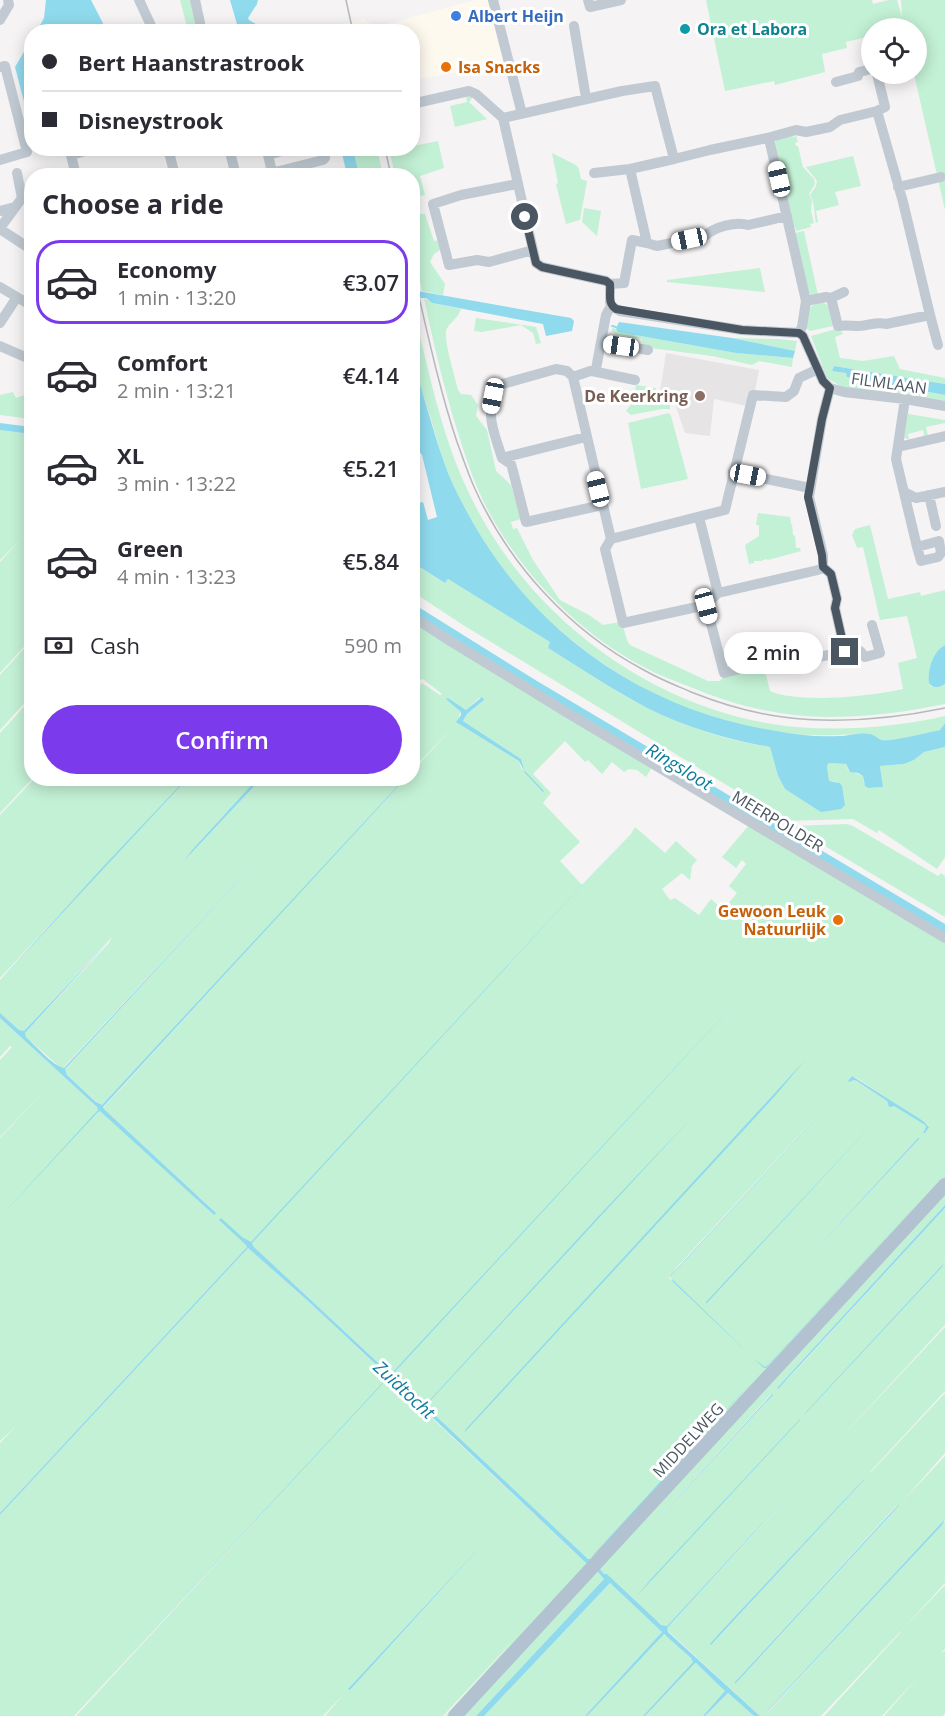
<!DOCTYPE html>
<meta charset="utf-8">
<style>
body{margin:0;font-family:"Open Sans",sans-serif;background:#f2f2f3;color:#2b2b33;height:100vh;display:flex;flex-direction:column;font-size:22px;white-space:nowrap}
*{box-sizing:border-box;margin:0}
p{font-size:20px;color:#7c7c81}
.icon{flex:none;width:33px;height:33px;fill:none;stroke:currentColor;stroke-width:2;stroke-linecap:round;stroke-linejoin:round}
.map{position:relative;flex:1;overflow:hidden}
.sheet{position:absolute;left:24px;top:168px;width:396px;height:618px;display:flex;flex-direction:column;background:#fff;border-radius:24px;box-shadow:0 3px 15px #0003}
.sheet>*{flex:none}
.banner{position:absolute;left:24px;top:24px;width:396px;height:132px;border-radius:24px;box-shadow:0 3px 15px #0003;display:grid;align-content:center;height:132px;padding:0 18px;background:#fff}
.controls{position:absolute;left:861px;top:18px;display:grid;gap:12px}
.controls a{display:grid;place-items:center;width:66px;height:66px;border-radius:50%;background:#fff;box-shadow:0 3px 15px #0003;font-size:30px}
.end{position:absolute;width:27px;height:27px;margin:-14px;border:8px solid #4a5661;background:#fff;box-shadow:0 0 0 3px #fff}
.from{border-radius:50%}
.bubble{position:absolute;height:42px;border-radius:21px;background:#fff;box-shadow:0 3px 15px #0003;font-size:20px;font-weight:600;line-height:42px;text-align:center}
.car{position:absolute;width:18px;height:36px;margin:-18px -9px;border-radius:8px;box-shadow:0 0 4px 2px #0007;background:linear-gradient(#fff 24%,#345 0 40%,#fff 0 76%,#345 0 86%,#fff 0)}
.banner b{display:flex;align-items:center;gap:21px;height:57px;font-size:22px}
.banner b+b{border-top:2px solid #e1e1e2}
.banner i{width:15px;height:15px;background:#2b2b33}
ul{padding:0;list-style:none}
li{display:flex;align-items:center;gap:18px;height:84px;margin:0 12px 9px;padding:0 6px;border:3px solid transparent;border-radius:24px}
li div{flex:1}
li b{display:block;font-size:22px}
li em{font-style:normal;font-weight:600}
li.current{border-color:#7c3aed}
li>.icon{width:54px;height:54px;stroke-width:1.5}
h2{padding:0 18px;font-size:27px;line-height:72px}
.pay{display:flex;align-items:center;gap:15px;height:66px;padding:0 18px;font-size:22px}
.pay p{margin-inline-start:auto}
.cta{display:flex;gap:12px;margin-top:auto;padding:12px 18px}
.cta a{flex:1;height:69px;border-radius:36px;background:#7c3aed;color:#fff;font-size:24px;font-weight:600;line-height:69px;text-align:center}
.map>svg:first-child{display:block}
</style>
<div class="map">
<svg width="945" height="1716" viewBox="0 0 945 1716">
<rect width="100%" height="100%" fill="#f5f3f3"/>
<path fill="#fdf9ef" d="M475,0H488L503,62L458,72L413,80L412,32L342,31L339,25L364,19L375,27Z"/>
<path fill="#e6e4e5" d="M666,353L759,370L755,391L751,390L747,406L714,399L710,436L685,433L675,404L649,401L651,391L660,392Z"/>
<path fill="#c3f1d5" fill-rule="evenodd" d="M180,0H190L197,31H188Z
M706,0H872L873,4L889,0H897L902,17L901,0H945V210L914,74H916V28H872L871,36L846,42L847,48L822,54L825,72L775,85L774,81L725,91Z
M466,96L473,97L469,102L487,119L455,127L450,106L467,102Z
M792,134L793,137L796,136L798,142L795,143L796,146H798L803,167L814,179L815,184L809,194L812,201L811,211L814,223L810,224L811,227L796,231L795,227L793,228L775,142L777,139Z
M438,141L444,168L420,176L425,195L416,197L412,176L395,175L389,149L412,148L413,146Z
M353,149H377L383,175H359Z
M552,153L576,165L579,169L581,179L587,181L580,220L566,224L556,184L558,183Z
M853,156L861,186L835,192L839,205L816,211L818,222L816,223C814,213 815,203 810,195L816,186L817,181L806,167Z
M412,206L417,207L420,214H425L434,241L440,240V250L434,254L430,262L445,284L443,295L422,291L413,249Z
M584,208L601,211L597,236L582,222Z
M804,231L818,295L812,296L809,293L795,233Z
M760,268L765,292L667,282V280Z
M424,298L432,303L461,309C457,321 446,324 446,333C445,345 455,377 458,390L461,394L471,395L478,405L476,416L487,430L496,471L511,485L521,519L511,522L513,529L517,528L533,560L560,600L589,615L603,625L620,622C626,628 624,638 630,645L708,681H720L724,676L764,667L770,691C799,704 872,696 903,689L898,663L917,658L907,616L880,620L863,547L857,548L852,535L855,529L870,525L888,599L920,592L921,596L945,590V645C932,653 926,672 930,686C936,688 940,688 945,684V704C906,712 868,717 828,717C780,717 732,705 688,686C672,680 656,674 642,666C579,633 524,576 490,514C477,490 468,465 460,439C445,393 434,346 424,298Z
M823,302L828,306L833,326L810,331L805,327C809,310 805,306 823,302Z
M412,304C428,366 440,432 468,491C526,617 656,714 796,727C846,731 896,727 945,716V723L940,730C931,732 890,742 883,740C876,739 873,734 866,734C840,735 815,736 789,734C636,716 497,607 444,462C439,448 435,433 431,419C425,399 416,377 413,358C410,341 413,321 412,304Z
M476,318L536,327L541,343L536,344L533,333L521,325L482,332L474,331Z
M612,328L616,329L618,332L736,353L793,358L792,367L759,361L752,365L712,356L643,347L642,339L615,334L612,331Z
M836,329L841,331L843,334L835,337L840,358L863,361L894,356L900,369L945,378V384L834,366L832,371L847,373V377L945,395V403L842,387L827,378L811,336Z
M732,338L778,339L797,341L795,351Z
M636,385L656,388L655,391H650L648,401L670,405V409H662L631,415L626,411L633,402Z
M13,392L16,398L28,394L31,400V419L0,415V395Z
M669,413L671,416L688,479L641,489L628,423Z
M908,414L945,420V423L926,427L928,435L924,436L923,430L908,434L909,439L904,438Z
M0,430L31,434V526L21,539L31,528V639L0,673V562L18,542L0,560Z
M758,513L790,517L791,524H792L793,535L795,536L796,548H800L801,551L768,560L766,559L761,561H754V563L749,564L745,545L759,536V525H756Z
M412,563L445,583L448,579L551,642L548,648C581,668 613,691 647,708C686,727 728,741 770,747L778,776L785,789L821,811L838,782L829,781L827,766L829,763L846,764L848,770L863,776L864,783L868,788L883,787L880,766L904,764L914,760L924,752L945,747V857L937,869L879,830L877,833L853,819L786,821L463,625L413,592Z
M413,612L945,935V1205L777,1388L787,1380L945,1208V1262L804,1414L945,1263V1325L836,1443L945,1327V1391L870,1472H871L945,1393V1453L902,1502L945,1456V1519L767,1711L768,1712L945,1521V1583L903,1629L945,1585V1649L941,1653L945,1651V1713L943,1716H884L919,1676L882,1716H824L901,1632V1631L821,1716H760L667,1630V1628L810,1473L667,1626L661,1625L607,1574H604L599,1568L597,1571L604,1579L476,1716H445L521,1632L443,1716H325L344,1694L323,1716H76L334,1436L74,1716H0V1515L248,1248L309,1302L586,1563L589,1560L393,1377V1374L418,1346L393,1372L389,1373L253,1246L252,1243L261,1232L250,1243L242,1237L247,1247L0,1513V1443L16,1426L0,1441V1138L51,1084L0,1137V1060L12,1047L10,1046L0,1057V1018L97,1107L98,1110L93,1116L100,1111L106,1115L214,1215L213,1210L103,1108L286,908L102,1105H100L67,1075L65,1069L269,847L62,1069L26,1037L25,1033L109,943L112,937L24,1031L19,1030L0,1013V980L113,857L0,978V815L34,779H186L183,783L187,779H257L192,850L184,861L261,779H404L315,876L405,779L412,778L413,771L452,728L413,769V693L422,683L440,695L442,694L423,679L420,680L413,688ZM448,698L466,710L479,698L484,700L467,714L463,721L521,759C521,773 537,781 544,792L521,768L519,761L457,721L461,712ZM565,741L585,762L588,760L602,774L612,762L624,772L629,769L637,770L646,777L652,767L749,825L722,857L736,868L742,860L746,864L729,886L737,893L723,910L711,899L699,915L675,898L670,900L662,889L682,873L690,880L692,866L697,860L676,841L665,853L635,827L631,834L581,886L582,885L560,861L580,842L543,803L551,793L533,774ZM852,1076L858,1079L929,1126L923,1132L926,1127L925,1125L894,1106H889L887,1101L857,1081L854,1080L848,1081ZM838,1093L670,1277L711,1318L669,1278L677,1267ZM918,1138H920L806,1260ZM771,1394L772,1395L766,1402L609,1573ZM864,1479H865L711,1645L725,1627ZM897,1505L898,1506L894,1511L735,1683V1682ZM478,1550L350,1690L349,1688Z
M31,641V696L0,730V675Z
M31,699L32,779L0,813V733Z
M847,824L853,826L938,876L941,873L945,876V917L791,826Z
M610,1583L662,1632L585,1716H484Z
M662,1634C673,1638 683,1651 692,1659L693,1662L643,1716H587Z
M694,1663L697,1664C706,1672 720,1681 725,1692L703,1716H645Z
M728,1693L754,1716H705Z"/>
<path fill="#90daee" d="M46,0H91L107,31H37L44,18Z
M230,0H258L257,4L248,18L249,20L268,31H239Z
M31,40V119L28,117L15,67Z
M341,149H353L359,175H347Z
M412,290L571,318L574,321L572,331L546,336L543,324L432,303L426,298H413Z
M619,322L732,338L795,351L793,358L736,353L618,332L616,329Z
M412,358C423,392 432,428 444,462C451,483 462,503 473,523C538,636 647,711 776,731C796,735 818,737 839,736C848,736 861,732 870,734C875,735 878,739 882,740C890,742 930,732 940,730L945,723V747L924,752L914,760L904,764L880,766L883,787L868,788L865,786L863,776L858,773L850,772L846,764L829,763L827,766L829,781L840,783L842,786L845,805L841,809L821,812L785,789L778,776L770,747C728,740 685,727 647,708C613,690 580,668 548,648L550,642L448,579L445,583L413,563V533L420,531L414,504L423,502L428,520L437,517L422,455L413,443Z
M834,366L945,384V395L847,377L846,373L832,371Z
M0,423L31,427V434L0,430Z
M412,603L537,681L945,924V935L615,739L413,612Z
M945,645V684C939,688 933,689 929,683C927,670 933,651 945,645Z
M482,697L484,700L467,714L463,721L521,759L524,770L544,791L543,792L525,773L519,761L456,722L461,715V712L446,699L448,698L466,710Z
M186,779H187L0,980L100,870Z
M257,779H261L183,862L192,850Z
M404,779H405L103,1107L104,1109L216,1213L214,1215L100,1111L97,1113L0,1217L98,1110L97,1107L0,1018V1013L19,1030L24,1031L112,938L25,1033L26,1037C35,1045 53,1066 64,1068L269,847L65,1069L67,1075L96,1102L102,1105Z
M630,833L252,1243L253,1246L389,1373H392L760,976L392,1375L588,1559H590V1562L588,1563H586L393,1380L388,1378L74,1716L387,1378V1375L308,1301L248,1248L0,1515V1513L247,1247L245,1244L219,1220L221,1218L242,1237L251,1242Z
M806,1059L775,1096L464,1433L466,1429Z
M852,1076L923,1121L929,1127L925,1133H923L926,1127L925,1125L894,1106L889,1107L887,1101L857,1081L854,1080L849,1082L848,1081Z
M842,1090L670,1277L749,1354L673,1282L670,1276Z
M695,1114L430,1401H429L595,1220Z
M881,1115L706,1304V1302Z
M918,1138H920L806,1260Z
M926,1194L766,1368H764L754,1359L765,1367L769,1364Z
M945,1205V1208L778,1389L777,1388Z
M945,1262L942,1267L804,1415L806,1412Z
M759,1374L631,1516L592,1557L594,1554Z
M772,1394L773,1395L766,1402L609,1573Z
M800,1419V1420L636,1597L651,1579Z
M810,1472L667,1628L668,1632L760,1716H754L728,1693L705,1716H703L725,1691L696,1663L694,1664L645,1716H643L693,1662L691,1658L664,1634L587,1716H585L662,1632L610,1583L484,1716H476L604,1579L597,1571L599,1568L604,1574H607L656,1620L661,1625L667,1626Z
M864,1479H865L711,1645L710,1644L725,1627Z
M898,1505H899L894,1511L735,1684V1682Z
M945,1519L942,1525L767,1712L768,1710Z
M483,1544L350,1690L348,1689L467,1561Z"/>
<g fill="none" stroke-linecap="round" stroke-linejoin="round">
<path stroke="#90daee" stroke-width="2" d="M612,326L616,327"/>
<path stroke="#c1cad2" stroke-width="10" d="M139,0L154,32
M195,0L202,32
M493,0L522,114
M588,0L590,7L621,0
M0,20L9,5L8,0
M574,26L586,98
M0,67L5,66L27,152L0,160
M836,82L858,76L859,72L872,69
M412,102L416,103L469,91L476,94L503,118
M503,118L536,263L542,267L606,281L610,284V302L611,306L620,311L742,330L799,333L803,336L823,381L830,388L844,392L905,399L945,406
M503,118L622,91L655,86L674,159L710,150L767,138L770,143L806,301L802,327L799,333
M767,138L796,130L806,132L830,127L840,120L877,111L885,107L877,74
M168,148L175,176
M229,148L236,176
M272,172H275L323,160L325,158L323,148
M594,173L630,169L674,159
M76,176L71,155L96,148
M270,176L272,172L268,155L292,148
M517,184L461,195L433,204L449,265L477,260L489,262L533,250
M898,187L941,177
M0,211L15,207
M0,228L22,198L17,173
M0,229L32,250
M647,243L657,246L705,236C714,227 736,221 748,225L787,216
M610,284L624,283L632,240L647,243L630,169
M0,287L32,306
M831,298L844,292
M806,301L826,297L831,298L838,326C846,325 852,326 859,326C869,326 876,321 886,324L930,315L903,202L877,111
M930,315L938,345
M0,323L17,297
M601,343L648,350
M0,346L32,360
M592,371L635,380
M905,399L896,459L917,547L921,561L938,557L941,553L939,541L917,547
M898,447L945,436
M502,458C493,428 484,415 499,385L556,369L567,371L573,377
M502,458L511,464L513,471L526,522L602,505
M502,458L586,437
M733,472L810,488
M904,492L916,498L945,492
M929,495L936,526
M699,517L718,593
M611,539L725,510L753,395L786,397L794,391L799,378L818,369
M611,539L573,377L596,369L606,315L611,306
M611,539L605,549L623,623L706,605
M706,605L718,593L818,570L823,567V555L809,497L822,419L830,388
M706,605L724,673L799,654L807,659L845,652L835,608L837,599L831,574L823,567
M412,616L447,639L566,712L945,938
M845,652L847,654L860,651L865,657L880,653L872,625"/>
<path stroke="#b3c2d1" stroke-width="14" d="M455,1716L945,1185"/>
<path stroke="#b5b8bd" stroke-width="1.5" d="M346,0L353,32
M385,148L391,176
M412,267C426,326 438,385 457,442C463,458 468,474 475,489C509,564 569,630 642,669C657,678 675,685 691,692C721,704 751,713 783,717C837,724 892,719 945,708"/>
</g>
<g fill="none" stroke-linecap="round" stroke-linejoin="round">
<path stroke="#4a5661" stroke-width="8" d="M525,217L536,263L542,267L606,281L610,284C611,294 607,303 616,309L742,330L799,333L803,336L823,381L830,388L822,419L808,497L822,555L823,567L831,574L837,599L835,608L845,652"/>
</g>
<circle fill="#3f7fe0" stroke="#fff" stroke-width="2" cx="456" cy="16" r="6"/>
<circle fill="#0f9aa8" stroke="#fff" stroke-width="2" cx="685" cy="29" r="6"/>
<g fill="#e8710a" stroke="#fff" stroke-width="2">
<circle cx="446" cy="67" r="6"/>
<circle cx="838" cy="920" r="6"/>
</g>
<circle fill="#8d6e63" stroke="#fff" stroke-width="2" cx="700" cy="396" r="6"/>
<g text-anchor="middle" stroke-width="6" stroke-linejoin="round" paint-order="stroke">
<g font-size="16" font-weight="bold" fill="#366cbe" stroke="#fff" text-anchor="start">
<text x="468" y="22">Albert Heijn</text>
</g>
<g font-size="16" font-weight="bold" fill="#0d838f" stroke="#fff" text-anchor="start">
<text x="697" y="35">Ora et Labora</text>
</g>
<g font-size="16" font-weight="bold" fill="#c56008" stroke="#fff" text-anchor="start">
<text x="458" y="73">Isa Snacks</text>
<text x="826" y="917" text-anchor="end">Gewoon Leuk<tspan x="826" dy="18">Natuurlijk</tspan></text>
</g>
<g font-size="16" fill="#4a5661" stroke="#fff">
<text transform="translate(889 383) rotate(8)" y="6">FILMLAAN</text>
<text transform="translate(778 821) rotate(31)" y="6">MEERPOLDER</text>
<text transform="translate(688 1440) rotate(-47)" y="6">MIDDELWEG</text>
</g>
<g font-size="16" font-weight="bold" fill="#785e54" stroke="#fff" text-anchor="end">
<text x="688" y="402">De Keerkring</text>
</g>
<g font-size="18" font-style="italic" fill="#0c7c9b" stroke="#fff">
<text transform="translate(679 767) rotate(31)" y="6">Ringsloot</text>
<text transform="translate(404 1390) rotate(43)" y="6">Zuidtocht</text>
</g>
</g>
</svg>
<div class="controls">
<a><svg class="icon" aria-label="locate" viewBox="0 0 24 24"><circle cx="12" cy="12" r="6"/><path d="M12 2v4M12 18v4M2 12h4M18 12h4"/></svg></a>
</div>
<i class="end from" style="left:525px;top:217px"></i>
<i class="end" style="left:845px;top:652px"></i>
<div class="bubble" style="left:724px;top:632px;width:99px">2 min</div>
<i class="car" style="left:779px;top:179px;rotate:347deg"></i>
<i class="car" style="left:689px;top:239px;rotate:258deg"></i>
<i class="car" style="left:621px;top:346px;rotate:278deg"></i>
<i class="car" style="left:493px;top:396px;rotate:191deg"></i>
<i class="car" style="left:748px;top:475px;rotate:101deg"></i>
<i class="car" style="left:598px;top:489px;rotate:346deg"></i>
<i class="car" style="left:706px;top:606px;rotate:165deg"></i>
<div class="banner">
<b><i class="from"></i>Bert Haanstrastrook</b>
<b><i></i>Disneystrook</b>
</div>
<section class="sheet">
<h2>Choose a ride</h2>
<ul>
<li class="current"><svg class="icon" aria-label="car" viewBox="0 0 24 24"><path d="M5 17H2v-5l4-1 3-4h7l3 4 3 1v5h-3M9 17h6M6 11h13"/><circle cx="7" cy="17" r="2"/><circle cx="17" cy="17" r="2"/></svg><div><b>Economy</b><p>1 min · 13:20</p></div><em>€3.07</em></li>
<li><svg class="icon" aria-label="car" viewBox="0 0 24 24"><path d="M5 17H2v-5l4-1 3-4h7l3 4 3 1v5h-3M9 17h6M6 11h13"/><circle cx="7" cy="17" r="2"/><circle cx="17" cy="17" r="2"/></svg><div><b>Comfort</b><p>2 min · 13:21</p></div><em>€4.14</em></li>
<li><svg class="icon" aria-label="car" viewBox="0 0 24 24"><path d="M5 17H2v-5l4-1 3-4h7l3 4 3 1v5h-3M9 17h6M6 11h13"/><circle cx="7" cy="17" r="2"/><circle cx="17" cy="17" r="2"/></svg><div><b>XL</b><p>3 min · 13:22</p></div><em>€5.21</em></li>
<li><svg class="icon" aria-label="car" viewBox="0 0 24 24"><path d="M5 17H2v-5l4-1 3-4h7l3 4 3 1v5h-3M9 17h6M6 11h13"/><circle cx="7" cy="17" r="2"/><circle cx="17" cy="17" r="2"/></svg><div><b>Green</b><p>4 min · 13:23</p></div><em>€5.84</em></li>
</ul>
<div class="pay"><svg class="icon" aria-label="cash" viewBox="0 0 24 24"><path d="M3 7h18v10H3z"/><circle cx="12" cy="12" r="2"/></svg>Cash<p>590 m</p></div>
<div class="cta"><a>Confirm</a></div>
</section>
</div>
